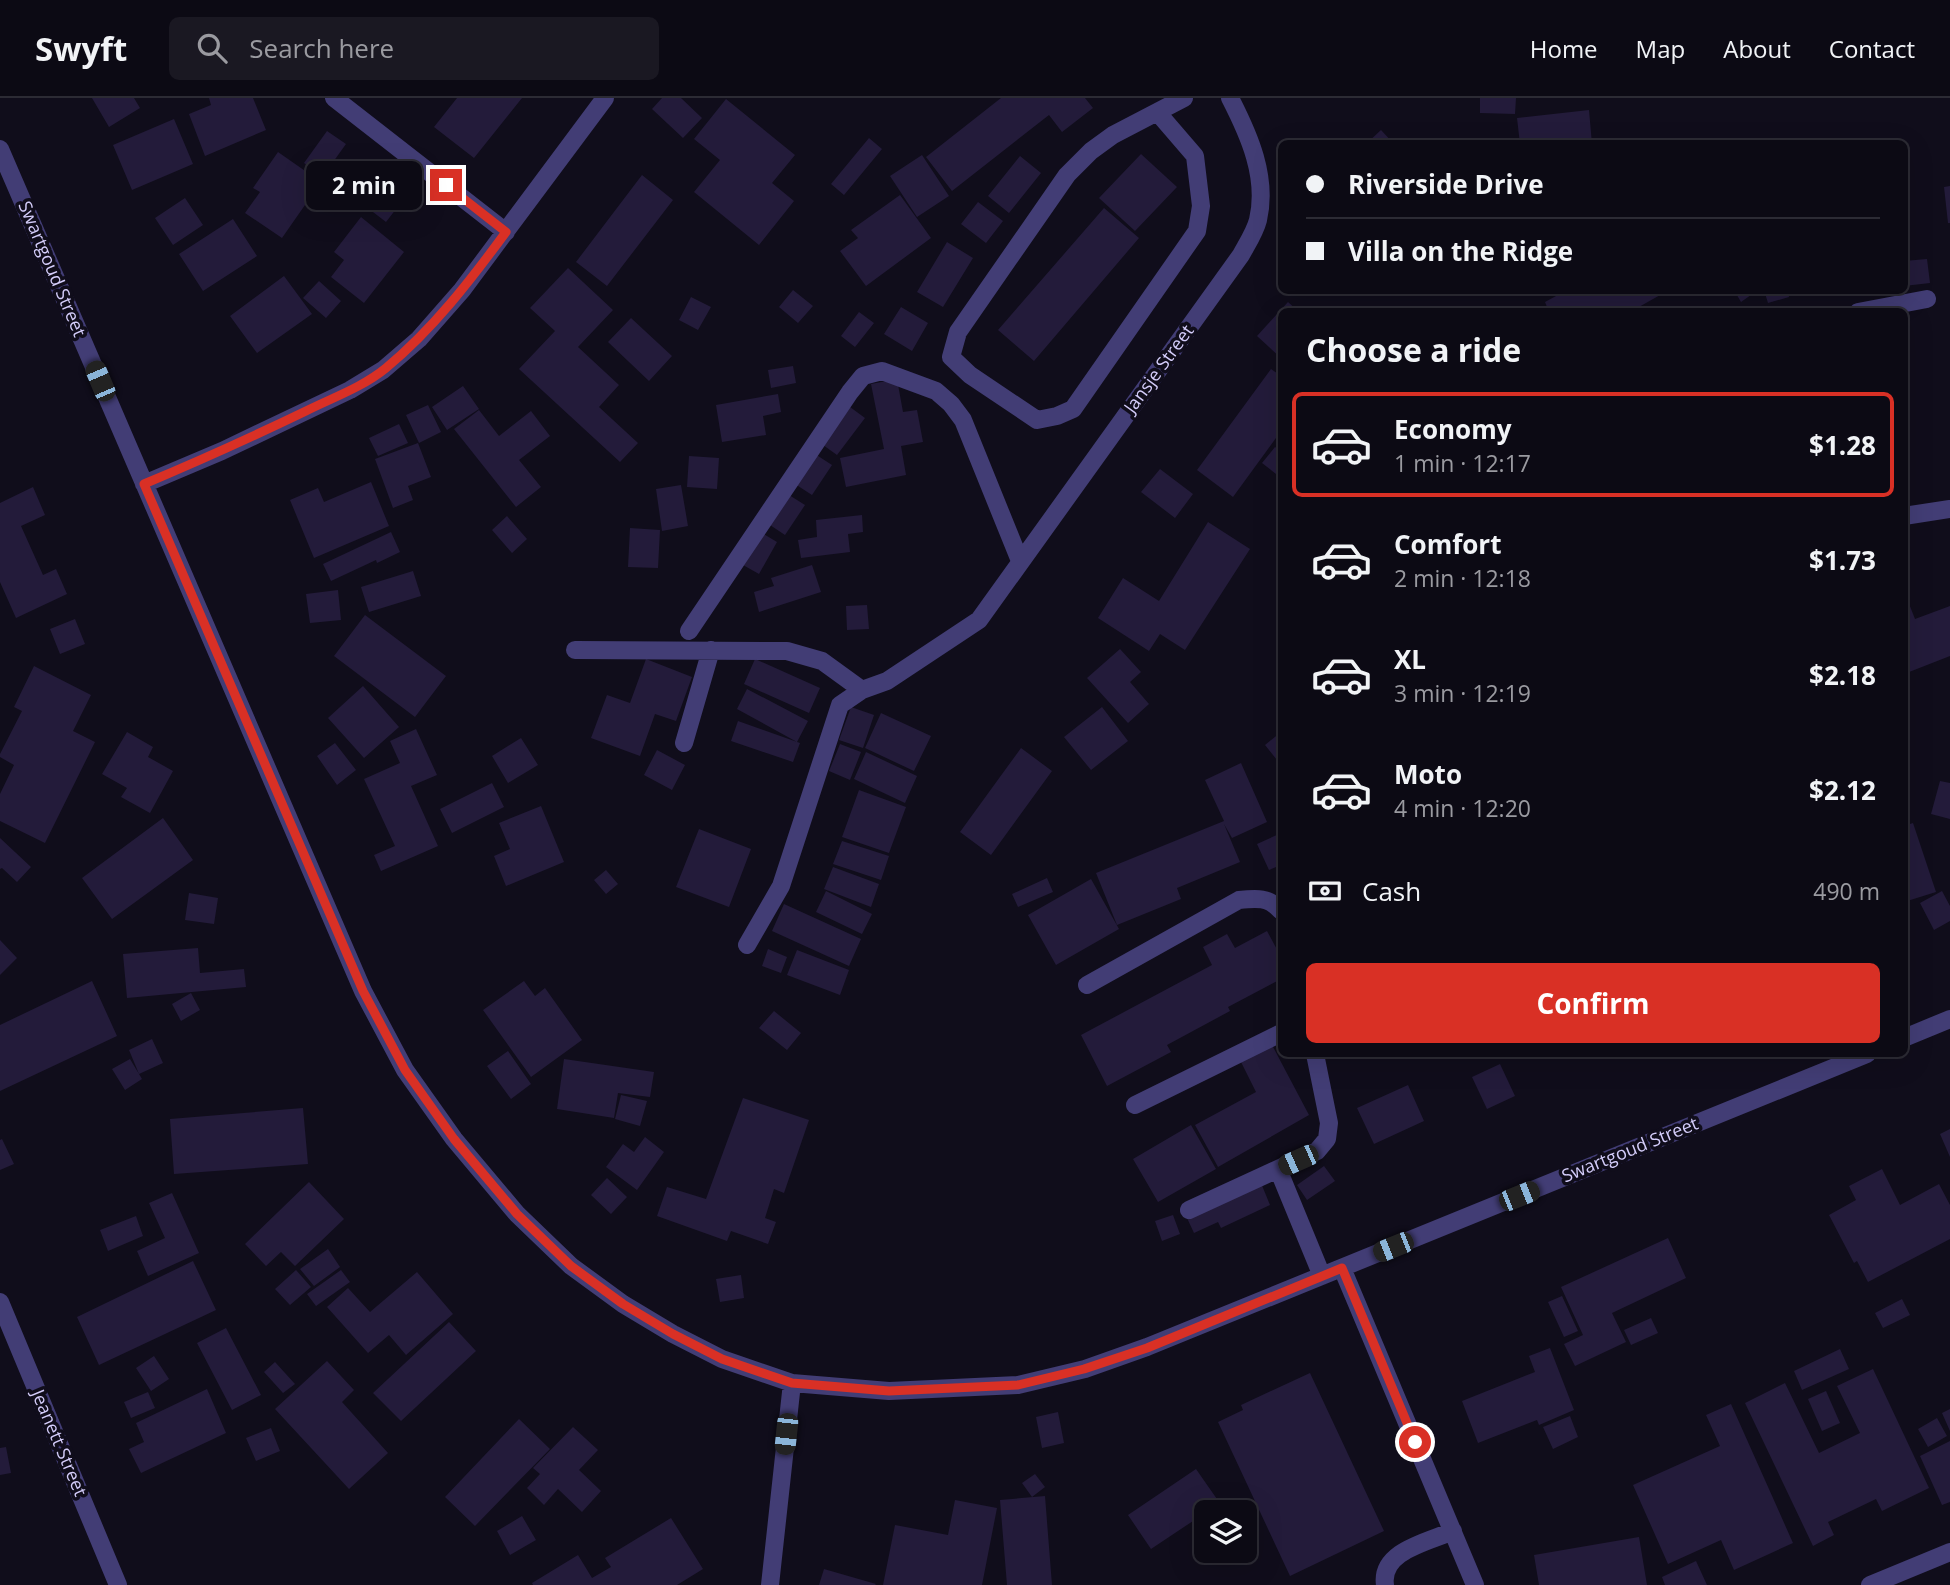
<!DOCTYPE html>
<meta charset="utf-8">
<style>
body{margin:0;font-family:"Open Sans",sans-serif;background:#1a1822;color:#f1f3f6;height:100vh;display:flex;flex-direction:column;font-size:26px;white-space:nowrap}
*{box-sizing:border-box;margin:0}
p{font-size:23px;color:#9a9aa0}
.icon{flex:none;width:38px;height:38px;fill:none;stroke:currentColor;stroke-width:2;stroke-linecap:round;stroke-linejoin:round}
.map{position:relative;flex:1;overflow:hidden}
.sheet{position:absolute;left:1278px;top:210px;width:630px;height:749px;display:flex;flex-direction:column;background:#0c0a14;border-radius:10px;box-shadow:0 7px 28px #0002,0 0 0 2px #2c2b34}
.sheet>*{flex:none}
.hud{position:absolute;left:1278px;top:42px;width:630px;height:154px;border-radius:10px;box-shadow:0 7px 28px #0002,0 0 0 2px #2c2b34;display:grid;align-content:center;height:154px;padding:0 28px;background:#0c0a14}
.buttons{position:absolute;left:1194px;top:1402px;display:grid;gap:14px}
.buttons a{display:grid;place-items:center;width:63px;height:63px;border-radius:10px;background:#0c0a14;box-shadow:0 7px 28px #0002,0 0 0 2px #2c2b34;font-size:35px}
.end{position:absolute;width:32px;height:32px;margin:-16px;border:9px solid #d93025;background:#fff;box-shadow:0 0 0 4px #fff}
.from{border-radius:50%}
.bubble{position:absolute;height:49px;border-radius:10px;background:#0c0a14;box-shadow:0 7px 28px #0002,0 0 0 2px #2c2b34;font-size:23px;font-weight:700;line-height:49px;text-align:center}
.car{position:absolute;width:21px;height:42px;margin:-21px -10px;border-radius:9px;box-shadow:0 0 5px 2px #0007;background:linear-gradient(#222 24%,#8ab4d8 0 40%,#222 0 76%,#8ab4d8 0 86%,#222 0)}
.hud b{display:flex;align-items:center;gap:24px;height:66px;font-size:26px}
.hud b+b{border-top:2px solid #2c2b34}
.hud i{width:18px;height:18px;background:#f1f3f6}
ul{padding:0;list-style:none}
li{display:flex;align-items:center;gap:21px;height:105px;margin:0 14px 10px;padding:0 14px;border:4px solid transparent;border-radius:10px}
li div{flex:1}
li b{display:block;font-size:26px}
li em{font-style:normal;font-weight:700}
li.current{border-color:#d93025}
li>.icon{width:63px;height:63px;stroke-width:1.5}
h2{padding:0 28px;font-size:32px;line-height:84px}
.pay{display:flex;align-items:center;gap:18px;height:77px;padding:0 28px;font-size:26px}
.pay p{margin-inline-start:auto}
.primary-button{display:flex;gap:14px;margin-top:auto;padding:14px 28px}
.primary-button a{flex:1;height:80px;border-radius:10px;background:#d93025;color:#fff;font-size:28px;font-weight:700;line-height:80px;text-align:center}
header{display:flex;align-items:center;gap:42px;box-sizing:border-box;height:98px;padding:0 35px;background:#0c0a14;border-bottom:2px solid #2c2b34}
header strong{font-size:33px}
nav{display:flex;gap:38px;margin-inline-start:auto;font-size:24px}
.search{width:490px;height:63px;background:#1a1822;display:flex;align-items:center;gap:18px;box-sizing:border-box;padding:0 24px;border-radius:10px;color:#9a9aa0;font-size:26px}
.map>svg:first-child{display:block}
</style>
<header>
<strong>Swyft</strong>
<div class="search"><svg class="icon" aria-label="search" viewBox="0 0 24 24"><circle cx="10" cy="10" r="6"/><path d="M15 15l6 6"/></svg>Search here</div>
<nav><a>Home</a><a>Map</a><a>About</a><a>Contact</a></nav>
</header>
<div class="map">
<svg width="1950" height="1487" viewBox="0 0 1950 1487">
<rect width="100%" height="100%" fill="#100d1b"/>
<path fill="#231b3a" d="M92,0H134L140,10L109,29Z
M209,0H253L266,32L205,58L189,16L211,7Z
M457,0H522L474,60L434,29Z
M662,0H681L702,20L683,40L652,11Z
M1001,0H1085L1093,10L1062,34L1049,17L952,93L926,59Z
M1480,0H1516L1515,16L1480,15Z
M726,1L795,57L772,85L794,103L759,147L694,94L720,62L694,41Z
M1589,12L1592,46H1520L1517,20Z
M174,21L193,66L132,92L113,47Z
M1381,32L1394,46H1366Z
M327,33L346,46L323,78L304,65Z
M869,40L882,51L844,97L831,86Z
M278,54L321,84L282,140L245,115L260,94L253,90Z
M1141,56L1177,89L1135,133L1099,100Z
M922,57L949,98L917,119L890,78Z
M1020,58L1041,75L1009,115L988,98Z
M379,70L410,93L386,124L356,101Z
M642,77L673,102L607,188L576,164Z
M1950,88V125H1948L1944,89Z
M900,97L931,140L866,188L840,153L858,140L851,132Z
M185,100L203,127L173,147L155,120Z
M978,104L1003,123L986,145L961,126Z
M1104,110L1139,140L1034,263L998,232Z
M361,119L404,154L364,205L331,179L344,162L334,154Z
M233,121L257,158L203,193L179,156Z
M947,144L973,160L943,209L917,194Z
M1927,161L1930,185L1904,188V163Z
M568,170L613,212L578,249L619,287L599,309L638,345L620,364L519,271L555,233L530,210Z
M284,178L312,216L257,255L230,218Z
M319,183L341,203L326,220L303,200Z
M793,192L813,208L798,225L779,209Z
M1567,192H1669L1630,214H1549L1545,204Z
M1734,192H1758L1741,204Z
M1764,192H1788L1789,199L1768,205Z
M1821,192H1850V194L1822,198Z
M691,199L711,209L698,232L679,222Z
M1288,204L1299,214H1281V260L1257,238Z
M901,209L928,225L912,253L884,236Z
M859,214L874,225L855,249L841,238Z
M631,220L672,258L649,283L608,244Z
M793,268L796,285L771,290L768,272Z
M1271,271L1281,278V333L1233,399L1197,372Z
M897,281L903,314L917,312L923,344L901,348L906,377L846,389L840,360L884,351L871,286Z
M463,288L479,311L447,332L432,309Z
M778,296L781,314L763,318L766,337L722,344L716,307Z
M428,307L441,334L419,345L406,317Z
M850,309L865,320L837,357L823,347Z
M479,312L499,338L531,313L550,338L519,362L541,389L516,409L454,331Z
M399,326L408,345L378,358L369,340Z
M418,345L431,379L408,388L413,402L393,410L375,361Z
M1275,349L1281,353V369L1276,376L1262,365Z
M815,356L832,367L812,397L795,386Z
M689,358L719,360L717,391L687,389Z
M1160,371L1193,396L1175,420L1141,394Z
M371,384L389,428L314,460L290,402L318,390L324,404Z
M681,387L688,428L662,433L656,391Z
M33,389L45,417L21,428L43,477L56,471L67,496L16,520L0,484V405Z
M789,397L805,407L785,437L770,427Z
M862,417L863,434L848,436L850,454L801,460L798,442L817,439L816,422Z
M507,418L527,441L512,455L492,432Z
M1208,424L1250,451L1185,552L1160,536L1149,553L1098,520L1123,480L1159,503Z
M630,430L660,432L658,470L628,469Z
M391,434L400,454L377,465L376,462L331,483L323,466Z
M762,435L777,444L759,476L743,467Z
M812,467L821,494L759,514L754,494L774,488L771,480Z
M413,473L421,498L369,514L361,489Z
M338,492L341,522L310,525L306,496Z
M1904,493L1915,521L1950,508V558L1904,576Z
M867,507L869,531L847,532L846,508Z
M365,517L446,578L415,619L334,558Z
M75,521L85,546L60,556L50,531Z
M1120,551L1141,574L1130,584L1149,606L1128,625L1087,580Z
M646,561L692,579L676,623L655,616L640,658L591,640L607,597L630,605Z
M755,561L820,590L809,615L744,586Z
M34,568L91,597L73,633L95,644L45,745L0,723V696L14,667L0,659V656L22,613L14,609Z
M363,588L399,629L364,660L328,620Z
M747,591L808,623L797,644L737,611Z
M851,609L874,617L863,650L839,642Z
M1102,609L1128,643L1091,672L1064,639Z
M881,615L931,638L914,673L865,650Z
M738,623L800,645L793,664L731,643Z
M416,631L437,677L411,688L438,748L381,773L374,757L395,748L364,681L400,665L390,643Z
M127,634L153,649L148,659L173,673L150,715L121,699L127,690L102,676Z
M1281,634V667L1265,647Z
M521,640L538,667L508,685L492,658Z
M335,645L356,672L337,687L317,658Z
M840,646L861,654L850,682L829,673Z
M1021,650L1052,673L991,757L960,734Z
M657,652L685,667L672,692L644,677Z
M866,654L917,678L905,705L854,681Z
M1241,665L1267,724L1232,740L1224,726L1240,764L1177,790L1181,801L1117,827L1096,775L1224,723L1205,682Z
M1940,683L1950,685V721L1931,716Z
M492,685L504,709L452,735L440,711Z
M859,692L906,709L889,755L842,739Z
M541,708L564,764L506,788L494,758L510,751L499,725Z
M163,720L193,762L112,821L82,780Z
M1913,725L1936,794L1904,804V728Z
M699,731L751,751L729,809L676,789Z
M1279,736L1281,741V767L1269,772L1257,746Z
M0,740L31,769L17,784L2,770L0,771Z
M842,743L889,758L881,782L833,766Z
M833,769L879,786L871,809L824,791Z
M606,772L618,786L606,796L594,782Z
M1047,780L1053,794L1018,809L1012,796Z
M1091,781L1119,831L1056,867L1028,817Z
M826,793L872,816L862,836L816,814Z
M1942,793L1950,808V823L1934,832L1920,805Z
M189,795L218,800L214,826L185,822Z
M784,806L861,841L849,868L772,833Z
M1267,833L1281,859V881L1228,909L1230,913L1167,947L1171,954L1107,988L1081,937L1212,867L1203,849L1227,836L1235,850Z
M0,842L17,860L0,877Z
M198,850L200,875L244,871L246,889L127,900L123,856Z
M768,851L787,859L781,875L762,868Z
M797,852L849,872L840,897L787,877Z
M92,883L117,938L0,993V927Z
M524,883L535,898L545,890L582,942L531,979L483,912Z
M191,895L200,912L181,923L172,906Z
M774,913L801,935L787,952L759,930Z
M152,941L163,965L139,976L129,952Z
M1272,947L1309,1017L1218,1069L1195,1027L1256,994L1241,964Z
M508,953L531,986L511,1001L487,968Z
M130,961L142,981L125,992L112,971Z
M564,961L654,974L650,999L618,995L614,1020L557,1011Z
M1500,966L1515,998L1487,1011L1472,979Z
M1408,987L1424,1023L1374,1046L1357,1010Z
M621,997L647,1003L640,1028L615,1021Z
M743,1000L809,1022L784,1095L774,1091L765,1120L776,1124L768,1146L731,1133L727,1143L657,1118L667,1089L706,1101Z
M303,1010L308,1066L174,1076L170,1021Z
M1191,1027L1216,1071L1158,1104L1133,1061Z
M1950,1031V1059L1940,1036Z
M645,1039L664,1054L637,1092L606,1069L623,1046L634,1054Z
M2,1041L14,1066L0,1072V1042Z
M1324,1068L1335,1083L1307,1102L1297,1087Z
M1882,1071L1900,1107L1939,1086L1950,1107V1141L1868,1184L1857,1163L1854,1165L1829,1117L1856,1102L1849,1088Z
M607,1080L627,1099L611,1116L591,1097Z
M309,1084L344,1121L295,1168L281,1154L266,1168L245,1146Z
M1261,1085L1270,1107L1221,1130L1218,1124L1194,1135L1187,1120Z
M172,1095L199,1155L148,1178L137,1153L165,1140L149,1105Z
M1173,1117L1180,1136L1162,1143L1155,1123Z
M136,1118L143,1138L108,1153L100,1132Z
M1668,1140L1686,1180L1612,1215L1626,1244L1575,1268L1564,1246L1583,1237L1561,1189Z
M328,1151L340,1169L314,1188L300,1171Z
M193,1163L216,1212L99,1267L77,1219Z
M296,1172L311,1189L290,1207L275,1191Z
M341,1172L350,1184L316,1208L307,1196Z
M417,1174L453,1216L406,1257L389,1237L368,1255L327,1209L348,1190L370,1214Z
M741,1177L744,1200L720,1204L716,1181Z
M1562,1198L1578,1233L1564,1239L1548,1204Z
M1902,1201L1910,1217L1883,1230L1875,1215Z
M1651,1220L1658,1235L1631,1247L1624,1232Z
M449,1224L476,1253L401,1323L373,1295Z
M226,1230L261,1297L232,1312L197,1245Z
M1550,1250L1574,1312L1539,1327L1537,1322L1478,1345L1462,1303L1535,1274L1529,1258Z
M1840,1251L1849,1271L1802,1292L1794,1273Z
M154,1258L169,1281L151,1293L136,1270Z
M327,1263L354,1292L342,1304L388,1355L349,1391L275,1311Z
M275,1264L295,1286L283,1295L264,1274Z
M1873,1271L1929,1390L1882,1413L1876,1401L1828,1424L1834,1437L1813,1448L1745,1305L1785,1285L1819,1355L1860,1335L1837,1288Z
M1310,1275L1384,1433L1290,1478L1218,1324L1243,1312L1241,1307Z
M207,1291L226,1335L141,1375L129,1351L144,1344L136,1325Z
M1826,1293L1840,1325L1822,1333L1808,1301Z
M148,1294L155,1310L131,1320L124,1304Z
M1731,1306L1793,1445L1734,1472L1721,1442L1668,1466L1633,1387L1720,1348L1706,1317Z
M1950,1311V1333L1942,1315Z
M1058,1314L1064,1345L1042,1350L1036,1319Z
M1570,1318L1578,1339L1553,1351L1543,1329Z
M1937,1320L1947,1338L1928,1349L1918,1331Z
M519,1321L550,1351L475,1428L445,1399Z
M573,1329L598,1352L579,1372L601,1393L582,1414L558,1391L544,1407L527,1390L540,1376L533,1370Z
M271,1330L280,1353L256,1363L246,1340Z
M1950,1343V1404L1942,1407L1920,1358Z
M6,1349L11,1375L0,1377V1350Z
M1196,1371L1226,1414H1206V1436L1196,1421L1151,1451L1128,1417Z
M1035,1376L1045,1389L1032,1399L1022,1385Z
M1045,1398L1052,1487H1007L1000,1402Z
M955,1402L997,1410L982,1487H883L895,1427L948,1437Z
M522,1418L536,1442L510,1457L497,1433Z
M671,1420L703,1471L677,1487H533L532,1485L578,1457L592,1480L611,1469L605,1460Z
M1639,1439L1647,1487H1539L1534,1457Z
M1696,1463L1707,1487H1665L1662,1479Z
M824,1471L876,1486L875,1487H819Z"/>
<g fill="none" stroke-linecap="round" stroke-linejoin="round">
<path stroke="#423d75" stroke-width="18" d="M334,0L506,134
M1158,15L1195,58L1201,108L1197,133L1073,311L1057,318L1037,322L970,277L951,259L958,234L1067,77L1091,53L1113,37L1184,0
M0,51L363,893L405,972L454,1041L517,1116L571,1168L623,1206L673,1236L722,1261L792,1285L889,1293L1018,1287L1085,1271L1147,1249L1867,956
M1858,214L1927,201
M144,386L222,353L350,292L383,272L419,241L462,192L605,0
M1904,418L1950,411
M689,533L850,294L863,278L882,273L936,293L951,306L963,322L1020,463
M575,552L787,553L822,563L862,592
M684,645L711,552
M747,847L781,788L840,607L862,592L887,583L979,522L1241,157C1247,146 1255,134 1258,122C1268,79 1249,37 1230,0
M1087,887L1239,802C1257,800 1269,799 1281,813
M1904,940L1950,921
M1135,1007L1281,935
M1278,1071L1322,1178
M1189,1112L1317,1053L1327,1041L1329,1025L1315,956
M1342,1170L1475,1487
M0,1204L118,1487
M770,1487L792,1285
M1385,1487C1380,1453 1428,1444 1453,1433
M1870,1487L1950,1454"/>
</g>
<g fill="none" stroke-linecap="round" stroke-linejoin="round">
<path stroke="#d93025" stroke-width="9" d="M446,87L506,134C470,183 433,231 386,270C363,289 332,300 306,313C252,339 199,363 144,386L363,893L405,972L454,1041L517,1116L571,1168L623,1206L673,1236L722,1261L792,1285L889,1293L1018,1287L1084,1271L1147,1250L1342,1170L1415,1344"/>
</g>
<g text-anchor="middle" stroke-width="7" stroke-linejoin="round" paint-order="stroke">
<g font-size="18" fill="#d4cdfa" stroke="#100d1b">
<text transform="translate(52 171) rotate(67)" y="6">Swartgoud Street</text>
<text transform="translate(1159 271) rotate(-54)" y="6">Jansje Street</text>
<text transform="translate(1630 1052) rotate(-22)" y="6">Swartgoud Street</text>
<text transform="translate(59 1345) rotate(67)" y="6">Jeanett Street</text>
</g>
</g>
</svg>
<div class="buttons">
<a><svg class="icon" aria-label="layers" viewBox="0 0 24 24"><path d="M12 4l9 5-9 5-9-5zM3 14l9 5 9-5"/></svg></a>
</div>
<i class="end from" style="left:1415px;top:1344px"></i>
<i class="end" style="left:446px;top:87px"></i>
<div class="bubble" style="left:306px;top:63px;width:116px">2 min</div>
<i class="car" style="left:100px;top:283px;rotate:337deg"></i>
<i class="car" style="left:1298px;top:1062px;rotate:246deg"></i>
<i class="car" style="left:1519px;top:1098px;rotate:68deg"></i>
<i class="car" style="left:1393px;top:1149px;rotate:248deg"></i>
<i class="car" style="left:786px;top:1336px;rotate:186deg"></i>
<div class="hud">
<b><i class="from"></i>Riverside Drive</b>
<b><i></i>Villa on the Ridge</b>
</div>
<section class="sheet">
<h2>Choose a ride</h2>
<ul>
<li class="current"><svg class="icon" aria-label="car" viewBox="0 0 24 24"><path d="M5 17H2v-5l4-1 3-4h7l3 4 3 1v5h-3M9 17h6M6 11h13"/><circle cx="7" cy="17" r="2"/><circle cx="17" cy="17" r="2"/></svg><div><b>Economy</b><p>1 min · 12:17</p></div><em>$1.28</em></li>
<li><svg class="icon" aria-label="car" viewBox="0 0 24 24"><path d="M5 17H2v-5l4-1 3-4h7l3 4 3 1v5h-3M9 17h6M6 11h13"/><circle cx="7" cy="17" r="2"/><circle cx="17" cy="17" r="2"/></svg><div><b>Comfort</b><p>2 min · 12:18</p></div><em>$1.73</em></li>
<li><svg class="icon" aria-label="car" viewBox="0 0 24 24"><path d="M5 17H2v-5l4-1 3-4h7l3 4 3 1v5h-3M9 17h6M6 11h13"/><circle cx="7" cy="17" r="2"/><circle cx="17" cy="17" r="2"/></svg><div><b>XL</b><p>3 min · 12:19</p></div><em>$2.18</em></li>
<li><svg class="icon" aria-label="car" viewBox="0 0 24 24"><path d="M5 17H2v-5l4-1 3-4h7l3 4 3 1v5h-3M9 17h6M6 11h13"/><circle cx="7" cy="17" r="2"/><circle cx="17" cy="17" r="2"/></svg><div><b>Moto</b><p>4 min · 12:20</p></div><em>$2.12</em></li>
</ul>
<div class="pay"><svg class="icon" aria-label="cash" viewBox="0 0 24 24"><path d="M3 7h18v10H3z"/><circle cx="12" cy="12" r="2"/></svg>Cash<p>490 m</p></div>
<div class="primary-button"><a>Confirm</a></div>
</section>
</div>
